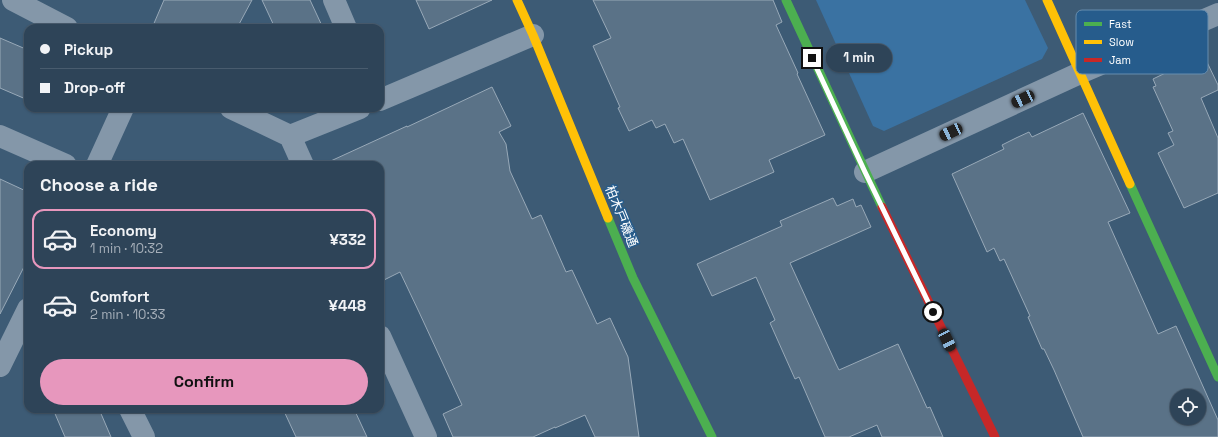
<!DOCTYPE html>
<meta charset="utf-8">
<style>
body{margin:0;font-family:"Space Grotesk","Noto Sans JP",sans-serif;background:#364b5e;color:#f1f3f6;height:100vh;display:flex;flex-direction:column;font-size:15px;white-space:nowrap}
*{box-sizing:border-box;margin:0}
p{font-size:13px;color:#a7b0ba}
.icon{flex:none;width:22px;height:22px;fill:none;stroke:currentColor;stroke-width:2;stroke-linecap:round;stroke-linejoin:round}
.map{position:relative;flex:1;overflow:hidden}
.side{position:absolute;left:24px;top:161px;width:360px;height:252px;display:flex;flex-direction:column;background:#2e4458;border-radius:12px;box-shadow:0 1px 3px #0004,0 0 0 1px #495c6e}
.side>*{flex:none}
.hud{position:absolute;left:24px;top:24px;width:360px;height:88px;border-radius:12px;box-shadow:0 1px 3px #0004,0 0 0 1px #495c6e;display:grid;align-content:center;height:88px;padding:0 16px;background:#2e4458}
.tools{position:absolute;left:1170px;top:389px;display:grid;gap:8px}
.tools a{display:grid;place-items:center;width:36px;height:36px;border-radius:50%;background:#2e4458;box-shadow:0 1px 3px #0004,0 0 0 1px #495c6e;font-size:20px}
.end{position:absolute;width:18px;height:18px;margin:-9px;border:5px solid #fff;background:#111;box-shadow:0 0 0 2px #111}
.from{border-radius:50%}
.bubble{position:absolute;height:28px;border-radius:14px;background:#2e4458;box-shadow:0 1px 3px #0004,0 0 0 1px #495c6e;font-size:13px;font-weight:700;line-height:28px;text-align:center}
.car{position:absolute;width:12px;height:24px;margin:-12px -6px;border-radius:5px;box-shadow:0 0 3px 1px #0007;background:linear-gradient(#222 24%,#8ab4d8 0 40%,#222 0 76%,#8ab4d8 0 86%,#222 0)}
.hud b{display:flex;align-items:center;gap:14px;height:38px;font-size:15px}
.hud b+b{border-top:1px solid #495c6e}
.hud i{width:10px;height:10px;background:#f1f3f6}
ul{padding:0;list-style:none}
li{display:flex;align-items:center;gap:12px;height:60px;margin:0 8px 6px;padding:0 8px;border:2px solid transparent;border-radius:12px}
li div{flex:1}
li b{display:block;font-size:15px}
li em{font-style:normal;font-weight:700}
li.current{border-color:#e797bd}
li>.icon{width:36px;height:36px;stroke-width:1.5}
h2{padding:0 16px;font-size:18px;line-height:48px}
.cta{display:flex;gap:8px;margin-top:auto;padding:8px 16px}
.cta a{flex:1;height:46px;border-radius:24px;background:#e797bd;color:#111;font-size:16px;font-weight:700;line-height:46px;text-align:center}
.map>svg:first-child{display:block}
</style>
<div class="map">
<svg width="1218" height="437" viewBox="0 0 1218 437">
<rect width="100%" height="100%" fill="#3d5b75"/>
<path fill="#3a72a2" d="M816,0H1025L1048,48L1042,59L884,131L873,126Z"/>
<path fill="#5a7287" stroke="#98a9b8" fill-rule="evenodd" d="M164,0H252L237,28H152Z
M262,0H310L323,28H275Z
M416,0H492L429,29Z
M593,0H773L782,22L776,25L798,73L797,74L825,135L769,160L774,172L710,200L683,139L674,143L665,124L656,128L652,120L629,131L618,108L620,107L593,46L611,38Z
M0,38L28,50V100L0,88Z
M1205,58L1218,85V90L1201,98L1218,138V193L1184,208L1158,153L1174,145L1168,133L1173,131L1153,87L1156,86L1153,79L1186,63L1187,66Z
M492,87L511,126L499,132L506,144L510,171L532,219L541,215L566,272L572,270L597,324L610,318L628,357L639,437H595L585,415L555,428V427L533,437H453L443,414L462,405L419,312L400,272L380,282V165H322L407,126V127Z
M1083,113L1130,213L1108,222L1158,334L1176,326L1218,420V437H1083L1054,370L1044,349H1042L1028,317L1030,316L1004,259L1000,261L994,248L987,252L952,174L1004,149L1002,145L1016,138L1029,132L1032,137ZM1177,396H1199V418H1177Z
M0,179L28,192V259L0,314Z
M833,198L837,206L853,199L856,207L861,205L871,227L790,263L837,366L839,370L898,344L927,408L930,407L943,437H882L877,425L849,437H825L799,377L795,379L770,323L775,320L756,277L712,296L697,264L782,226L780,221Z
M53,409H99L111,437H65Z
M283,409H354L367,437H296Z"/>
<g fill="none" stroke-linecap="round" stroke-linejoin="round">
<path stroke="#8497a9" stroke-width="22" d="M13,0L67,28
M334,0L346,28
M380,100L533,35
M231,108L290,136L360,108
M0,136L66,165
M290,136L303,165
M97,165L123,108
M865,172L1080,73L1218,14
M380,336L426,437
M0,366L28,309
M130,409L144,437"/>
<path stroke="#4caf50" stroke-width="9" d="M786,0L882,207
M1130,184L1218,377
M608,218L633,278L712,437"/>
<path stroke="#ffc107" stroke-width="9" d="M517,0L533,35L608,218
M1047,0L1130,184"/>
<path stroke="#c62828" stroke-width="9" d="M882,207L995,437"/>
</g>
<g fill="none" stroke-linecap="round" stroke-linejoin="round">
<path stroke="#fff" stroke-width="5" d="M812,58L865,172L933,312"/>
</g>
<g text-anchor="middle" stroke-width="3" stroke-linejoin="round" paint-order="stroke">
<g font-size="13" fill="#fff" stroke="#265c8c">
<text transform="translate(622 216) rotate(68)" y="5">柏木戸磯通</text>
</g>
</g>
<rect x="1076" y="10" width="132" height="64" rx="6" fill="#265c8c" stroke="#678dae" stroke-width="1"/>
<rect x="1084" y="22" width="18" height="4" fill="#4caf50"/>
<rect x="1084" y="40" width="18" height="4" fill="#ffc107"/>
<rect x="1084" y="58" width="18" height="4" fill="#c62828"/>
<g font-size="11" fill="#fff">
<text x="1109" y="28">Fast</text>
<text x="1109" y="46">Slow</text>
<text x="1109" y="64">Jam</text>
</g>
</svg>
<div class="tools">
<a><svg class="icon" aria-label="locate" viewBox="0 0 24 24"><circle cx="12" cy="12" r="6"/><path d="M12 2v4M12 18v4M2 12h4M18 12h4"/></svg></a>
</div>
<i class="end from" style="left:933px;top:312px"></i>
<i class="end" style="left:812px;top:58px"></i>
<div class="bubble" style="left:826px;top:44px;width:66px">1 min</div>
<i class="car" style="left:1023px;top:99px;rotate:245deg"></i>
<i class="car" style="left:951px;top:132px;rotate:245deg"></i>
<i class="car" style="left:947px;top:340px;rotate:154deg"></i>
<div class="hud">
<b><i class="from"></i>Pickup</b>
<b><i></i>Drop-off</b>
</div>
<section class="side">
<h2>Choose a ride</h2>
<ul>
<li class="current"><svg class="icon" aria-label="car" viewBox="0 0 24 24"><path d="M5 17H2v-5l4-1 3-4h7l3 4 3 1v5h-3M9 17h6M6 11h13"/><circle cx="7" cy="17" r="2"/><circle cx="17" cy="17" r="2"/></svg><div><b>Economy</b><p>1 min · 10:32</p></div><em>¥332</em></li>
<li><svg class="icon" aria-label="car" viewBox="0 0 24 24"><path d="M5 17H2v-5l4-1 3-4h7l3 4 3 1v5h-3M9 17h6M6 11h13"/><circle cx="7" cy="17" r="2"/><circle cx="17" cy="17" r="2"/></svg><div><b>Comfort</b><p>2 min · 10:33</p></div><em>¥448</em></li>
</ul>
<div class="cta"><a>Confirm</a></div>
</section>
</div>
